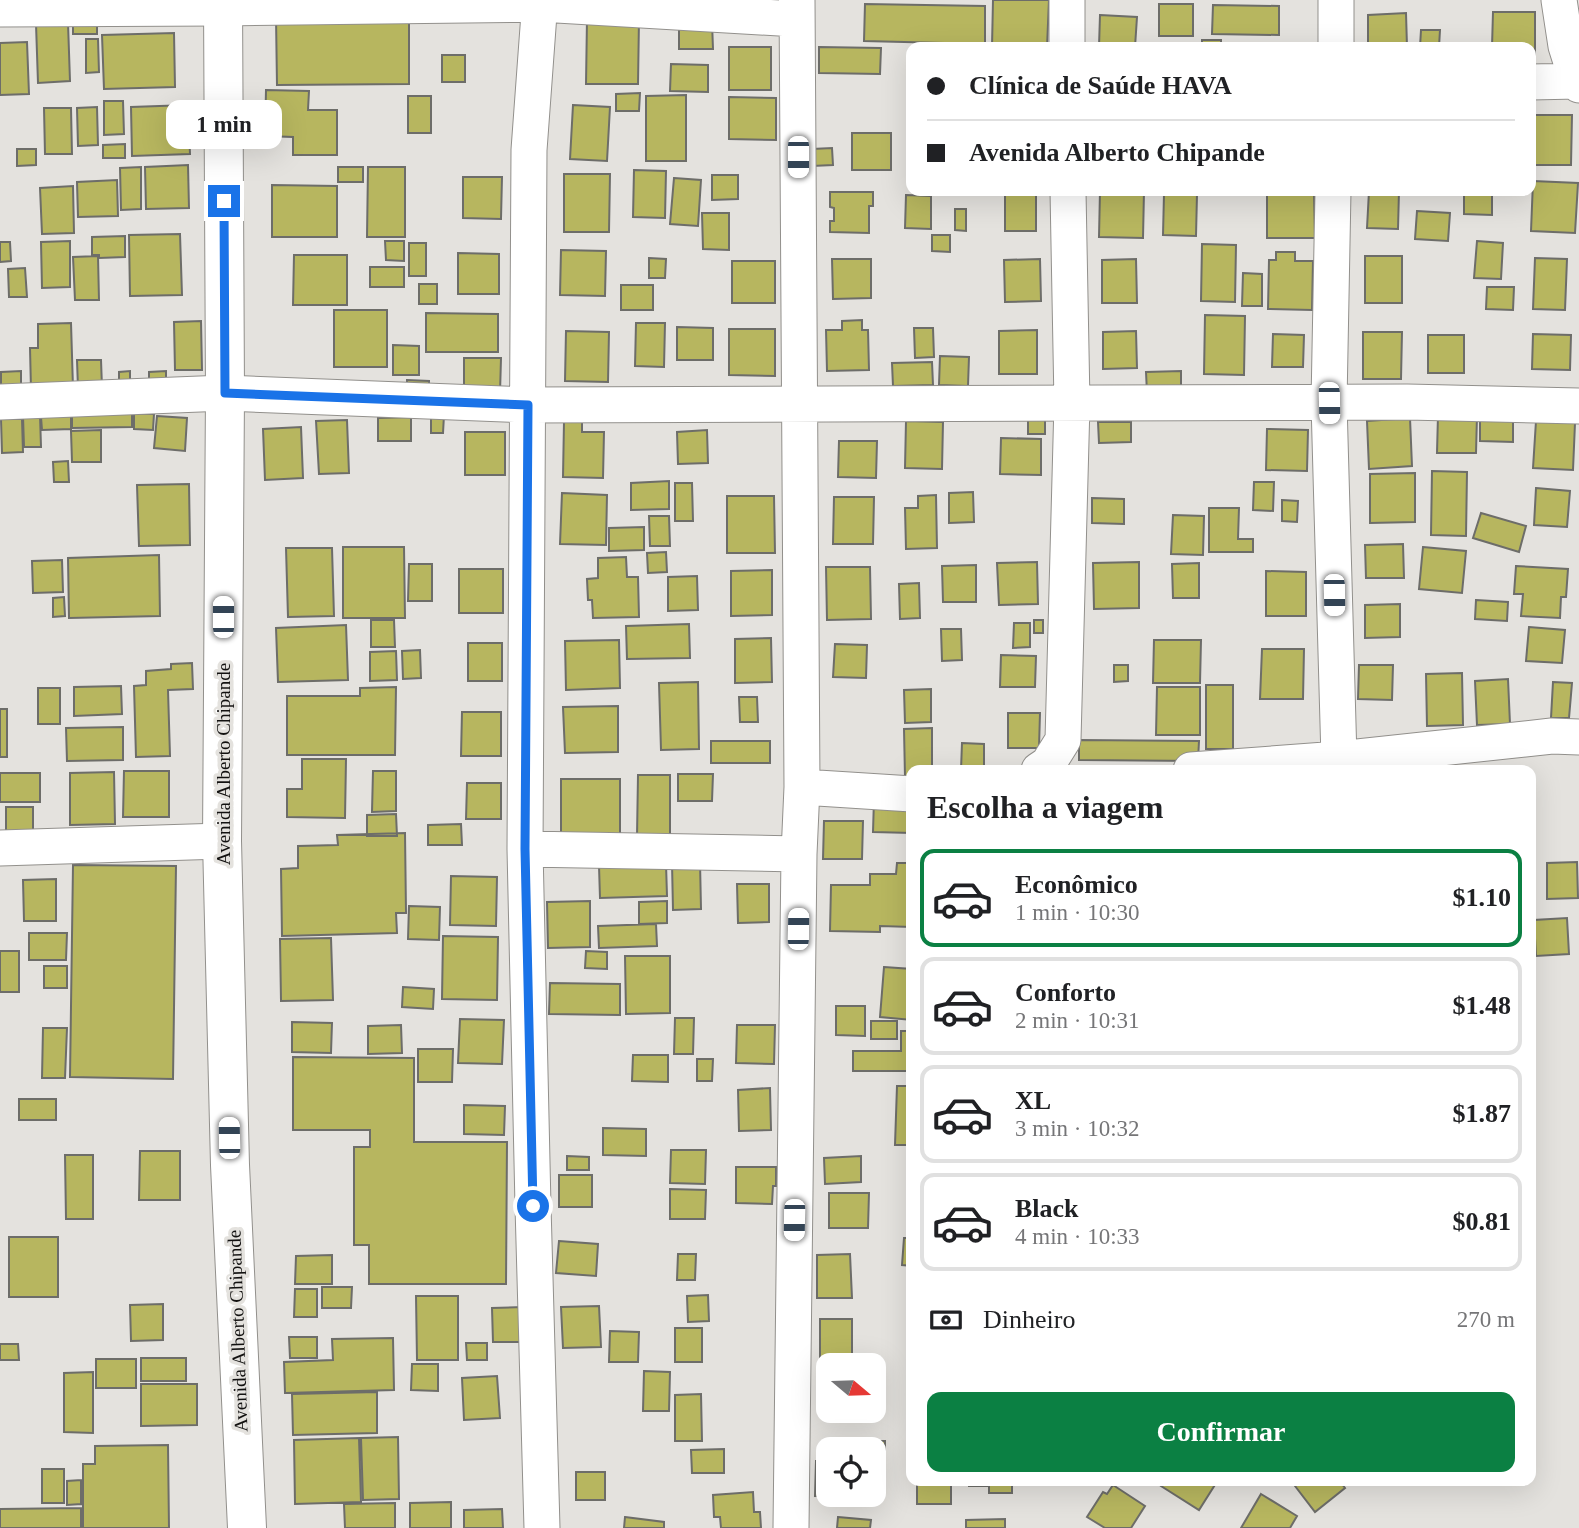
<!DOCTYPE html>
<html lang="pt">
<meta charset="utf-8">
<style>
body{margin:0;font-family:Georgia,serif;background:#f6f6f6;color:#202124;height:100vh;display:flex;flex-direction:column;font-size:26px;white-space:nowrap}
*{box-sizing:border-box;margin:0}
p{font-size:23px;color:#757577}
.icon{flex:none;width:38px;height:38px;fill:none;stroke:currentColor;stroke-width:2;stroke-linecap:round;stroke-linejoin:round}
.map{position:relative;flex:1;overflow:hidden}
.panel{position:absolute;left:906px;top:765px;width:630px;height:721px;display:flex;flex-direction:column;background:#fff;border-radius:14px;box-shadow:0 7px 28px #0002}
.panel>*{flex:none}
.hud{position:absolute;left:906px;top:42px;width:630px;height:154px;border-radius:14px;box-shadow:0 7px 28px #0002;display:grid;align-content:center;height:154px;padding:0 21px;background:#fff}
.needle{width:46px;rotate:109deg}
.tools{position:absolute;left:816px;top:1353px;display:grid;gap:14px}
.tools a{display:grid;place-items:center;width:70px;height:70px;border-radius:14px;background:#fff;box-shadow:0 7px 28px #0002;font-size:35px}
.end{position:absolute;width:32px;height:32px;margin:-16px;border:9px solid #1a73e8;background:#fff;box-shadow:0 0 0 4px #fff}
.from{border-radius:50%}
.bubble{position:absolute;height:49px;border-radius:14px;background:#fff;box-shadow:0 7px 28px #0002;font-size:23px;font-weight:700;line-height:49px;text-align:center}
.car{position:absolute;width:21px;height:42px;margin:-21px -10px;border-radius:9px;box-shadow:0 0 5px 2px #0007;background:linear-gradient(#fff 24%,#345 0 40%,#fff 0 76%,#345 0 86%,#fff 0)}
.hud b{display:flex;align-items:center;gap:24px;height:66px;font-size:26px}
.hud b+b{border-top:2px solid #e0e0e0}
.hud i{width:18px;height:18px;background:#202124}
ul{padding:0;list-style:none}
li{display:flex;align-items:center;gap:21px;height:98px;margin:0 14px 10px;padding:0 7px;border:4px solid #e0e0e0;border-radius:14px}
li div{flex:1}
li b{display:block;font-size:26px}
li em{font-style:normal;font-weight:700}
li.on{border-color:#0b8043}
li>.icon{width:63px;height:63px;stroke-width:1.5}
h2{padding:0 21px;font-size:32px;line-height:84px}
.pay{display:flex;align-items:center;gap:18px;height:77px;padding:0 21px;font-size:26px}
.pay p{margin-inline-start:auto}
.cta{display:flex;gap:14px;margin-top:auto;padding:14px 21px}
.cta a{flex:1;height:80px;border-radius:14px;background:#0b8043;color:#fff;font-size:28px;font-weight:700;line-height:80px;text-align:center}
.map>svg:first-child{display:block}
</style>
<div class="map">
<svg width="1579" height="1528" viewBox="0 0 1579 1528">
<rect width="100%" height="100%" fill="#e4e2de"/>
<path fill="#b7b65f" stroke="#6d6d69" stroke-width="2" d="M993,0H1049L1047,47H992Z
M865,4L985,6V44L864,41Z
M1159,4H1193V36H1159Z
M1213,5L1279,6V35L1212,34Z
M1493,12H1535V64H1531V47H1492Z
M1406,13L1407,47H1368V15Z
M1100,15L1137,17L1135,47H1099Z
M409,16V84L277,85L276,17Z
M587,19H639L638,84H586Z
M97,21V34H73V22Z
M679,22H712L713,49H679Z
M68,23L70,81L38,83L36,24Z
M1421,30H1440L1439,47H1420Z
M174,33L175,87L104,89L102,35Z
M86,39H98L99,72L86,73Z
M1202,40H1221V47H1202Z
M27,42L29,94L0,95V43Z
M729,47H771V90H729Z
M819,47L881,48L880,74L819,73Z
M442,55H465V82H442Z
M671,64L708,65V92L670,91Z
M266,90L309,91L308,110H337V155H293V137L265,136Z
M640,93L639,111H616V94Z
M686,95V161H646V96Z
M408,96H431V133H408Z
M729,97L776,98V140L729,139Z
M104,101H123L124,134L104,135Z
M188,105L190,154L132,156L131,107Z
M573,105L610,107L607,161L570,159Z
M97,107L98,145L78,146L77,108Z
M44,108H71L72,154H45Z
M1531,115H1572L1571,165H1531Z
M852,133H891V170H852Z
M125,144V158H103V145Z
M832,148L833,165L812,166V149Z
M17,149H36V165L17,166Z
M188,165L189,208L146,209L145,167Z
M141,167V209L121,210L120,168Z
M338,167H363V182H338Z
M368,167H405V237H367Z
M634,170L666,171L665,218L633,217Z
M564,174H610L609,232H564Z
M712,175H738V199L712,200Z
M463,177H502L501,219L463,218Z
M674,178L701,180L698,226L670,224Z
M117,180L118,216L78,217L77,182Z
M1533,181L1578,183L1575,233L1531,231Z
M272,185L337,186V237H272Z
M73,186L74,233L42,234L40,188Z
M1100,191H1144L1143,238L1099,237Z
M1369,191H1399L1398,229L1367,228Z
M1464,191H1492V215L1464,214Z
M830,192H873V206H869V233L830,232V221H834V208L830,207Z
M1314,193L1315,238H1267V194Z
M1005,194H1036V231H1005Z
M1164,194H1197L1196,236L1163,235Z
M906,195L931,196V229L905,228Z
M955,209H966V231L955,230Z
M1417,211L1450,213L1448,241L1415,239Z
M702,213H729V250L703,249Z
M180,234L182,295L130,296L129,235Z
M932,235H950V252L932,251Z
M125,236V257L99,258V255H92V237Z
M70,241V287L42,288L41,242Z
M385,241H404V261L386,260Z
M1477,241L1503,243L1501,279L1474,278Z
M0,242H10L11,261L0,262Z
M409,243H426V276H409Z
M1202,244L1236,245L1235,302L1201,301Z
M561,250L606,251L605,296L560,295Z
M1276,252H1295V261H1313L1312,310L1268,309L1269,260H1276Z
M458,253L499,254V294H458Z
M294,255H347V305H293Z
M98,256L99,300H75L73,257Z
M1365,256H1402V303H1365Z
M649,258L666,259L665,278H649Z
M1535,258L1567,259L1565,310L1533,309Z
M832,259H871V298L833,299Z
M1040,259L1041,301L1005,302L1004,260Z
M1136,259L1137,303H1102V260Z
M732,261H775V303H732Z
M370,267H404V287H370Z
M25,268L27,297H9L8,269Z
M1243,273L1262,274V306H1242Z
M419,284H437V304H419Z
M621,285H653V310H621Z
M1487,287H1514L1513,310L1486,309Z
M334,310H387V367H334Z
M426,313L498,314V352H426Z
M1205,315L1245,316L1244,375L1204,374Z
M862,320V330H868L869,370L827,371L826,330H842V321Z
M201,321L202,370H175L174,322Z
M71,323L73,388L31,390L30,348H38V324Z
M636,323H665L664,367L635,366Z
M677,327L713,328V360H677Z
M914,328H933L934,357L915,358Z
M729,329H775V376L729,375Z
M1037,330V374H999V331Z
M566,331L609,332L608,382L565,381Z
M1136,331L1137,368L1103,369V332Z
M1363,332H1402L1401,379H1363Z
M1273,334L1304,335L1303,367H1272Z
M1533,334L1571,335L1570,370L1532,369Z
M1428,335H1464V373H1428Z
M393,345L419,346V375H393Z
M940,356L969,357L968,386L939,385Z
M464,358H501L500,393L464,392Z
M77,360H101L102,387L78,388Z
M932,362L933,385L893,386L892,363Z
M21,371V391L1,392V372Z
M130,371V386L119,387V372Z
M166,371V385H149V372Z
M1181,371V392L1147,393L1146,372Z
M407,380L429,381V396L407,395Z
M132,413V427L72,428V415Z
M134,413L154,414L153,430L134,429Z
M40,415L41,447H24L23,416Z
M71,415V429L42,430L41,417Z
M431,415H444L443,433H431Z
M1028,415H1045V434H1028Z
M1438,415L1477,416L1476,453H1437Z
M157,416L187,418L185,451L154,448Z
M411,417V441H378V418Z
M1480,417H1513V442L1480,441Z
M1410,418L1412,466L1369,469L1367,421Z
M1,419H22L23,452L2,453Z
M347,420L349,473L319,474L316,421Z
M906,421L943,422L942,469L905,468Z
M1536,421L1575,423L1573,470L1533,468Z
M564,422H582V432H604L603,478L563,477Z
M1098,422H1131V442L1099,443Z
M301,427L303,478L265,480L263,429Z
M1267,429L1308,430L1307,471L1266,470Z
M101,430V462H72L71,431Z
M707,430L708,463L678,464L677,432Z
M465,432H505V475H465Z
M1001,438L1041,439V475L1000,474Z
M839,441H877L876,478L838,477Z
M68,461L69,482H54L53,462Z
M1432,471L1467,472L1466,536L1431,535Z
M1415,473V522L1370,523V474Z
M669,481V509L631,510V483Z
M1254,482H1274L1273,511L1253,510Z
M675,483H692L693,521H675Z
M189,484L190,545L139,546L137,485Z
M1536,488L1570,491L1567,527L1534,525Z
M973,492L974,522L949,523V493Z
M562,493L607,495L606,545L560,544Z
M936,495L937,548L906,549L905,508H918V496Z
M727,496H774L775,553H727Z
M834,497H874L873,544H833Z
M1092,498L1124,499V524L1092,523Z
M1282,500L1298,501L1297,522L1282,521Z
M1209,508H1239L1238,539H1253V552H1209Z
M1481,513L1526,526L1519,552L1473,538Z
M1173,515L1204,516L1203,555L1171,554Z
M649,516H669L670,546H650Z
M644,527V550L609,551V528Z
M1403,544L1404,578H1366L1365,545Z
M343,547H404L405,618H343Z
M1423,547L1466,551L1462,593L1419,589Z
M286,548H332L334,616L288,617Z
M666,552L667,572L648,573L647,553Z
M159,555L160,616L69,618L68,558Z
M626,557L627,577H638L639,617L593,618L592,600H588L587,579L598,578V558Z
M62,560L63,592L33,593L32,561Z
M1037,562L1038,604L999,605L997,563Z
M1139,562V608L1094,609L1093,563Z
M1199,563V598H1173L1172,564Z
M409,564H432V601H408Z
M976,565V602H943L942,566Z
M1516,566L1568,569L1566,597H1561L1560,618L1521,616L1523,594H1514Z
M826,567H870L871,619L827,620Z
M459,569H503V613H459Z
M772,570V615L731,616V571Z
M1266,571L1306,572V616H1266Z
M697,576L698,610L668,611V577Z
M919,583L920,618L900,619L899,584Z
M64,597L65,616L53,617V598Z
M1476,600L1508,602L1507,621L1475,619Z
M1400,604V637L1365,638V605Z
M371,620H394L395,647H371Z
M1034,620H1043V633H1034Z
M1014,623H1030V647L1013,648Z
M689,624L690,658L627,659L626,626Z
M346,625L348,680L278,682L276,628Z
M1529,627L1565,630L1562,663L1526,661Z
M941,629H961L962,660L942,661Z
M771,638L772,682L735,683V639Z
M619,640L620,688L566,690L565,641Z
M1154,640H1201L1200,683H1153Z
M468,643H502V681H468Z
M835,644L867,645L866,678L833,677Z
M1262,649H1304L1303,699H1260Z
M420,650L421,678L403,679L402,651Z
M396,651L397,680L370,681V652Z
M1001,655L1036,656L1035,687H1000Z
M192,663L193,689L168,690L170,756L136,757L134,686L146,685V671L171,669V664Z
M1114,665H1128V681L1114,682Z
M1359,665H1393L1392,700L1358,699Z
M1462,673L1463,725L1427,726L1426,674Z
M1508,679L1510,724L1477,725L1475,681Z
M698,682L699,749L661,750L659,683Z
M1553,682L1572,683L1569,718H1551Z
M1206,685H1233V749H1206Z
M121,686L122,714L74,716V687Z
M396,687L395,755H287V696H360V688Z
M1157,687H1200V735H1156Z
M38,688H60V724H38Z
M931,689V722L905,723L904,690Z
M739,697H757L758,722H740Z
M618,706V752L565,753L563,707Z
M0,709H7V757H0Z
M462,712H501V756H461Z
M1008,713H1040L1039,748H1008Z
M123,727V760L67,761L66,728Z
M932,728V770H912V777H905L904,729Z
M1079,740L1199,741L1198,761L1079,760Z
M711,741H770V763H711Z
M962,743L984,744V770H961Z
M302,759H346L345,818L287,817V789H302Z
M124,771H169V817H123Z
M373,771H396V811L372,812Z
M114,772L115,824L70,825V773Z
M0,773H40V802H0Z
M678,774H713L712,801H678Z
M638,775H670V836L637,837Z
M561,779H620V835H561Z
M467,783H501V819H466Z
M874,799L912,800V833L873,832Z
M6,807H33V831H6Z
M396,814L397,836H367V815Z
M824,821H863L862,859H823Z
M461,824L462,845H428V825Z
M405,833L406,913H396L397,933L282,936L281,869L298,868V846L338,845L337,835Z
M700,862L701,909L673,910L672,863Z
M1577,862L1578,898L1547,899V863Z
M897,863H912V927L880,926V932L830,931L831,885H870V874H896Z
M666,864L667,896L600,898L599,866Z
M73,865L176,866L173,1079L70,1077Z
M451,876L497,877L496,926L450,925Z
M56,879V921H24L23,880Z
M737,884H769V922L738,923Z
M590,901V947L548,948L547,902Z
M667,901V923L639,924V902Z
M409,906L440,907L439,940L408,939Z
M1567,918L1569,954L1536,956L1534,920Z
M656,924L657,946L599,948L598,926Z
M29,933H67L66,960H29Z
M443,936L498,937L497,1000L442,999Z
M331,938L333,1000L281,1001L280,939Z
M0,951H19V992H0Z
M586,951L607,952V969L585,968Z
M625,956H670V1013L626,1014Z
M44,966H67V988H44Z
M884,967L912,969V1020L880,1017Z
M550,983L620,984V1015L549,1014Z
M403,987L434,989L433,1009L402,1007Z
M836,1006H865V1036L836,1035Z
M675,1018H694L693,1054H674Z
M460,1019L504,1020L502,1064L458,1063Z
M871,1021H897V1039H871Z
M292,1022L332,1023L331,1053L292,1052Z
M401,1025L402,1053L368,1054V1026Z
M737,1025H775L774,1064L736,1063Z
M43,1028H67L65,1078H42Z
M901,1031H912V1071H853V1051H901Z
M418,1049H453L452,1082H418Z
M633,1055H668V1082L632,1081Z
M293,1057L414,1058V1142H507L506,1284H369V1245H354V1147H370V1130H293Z
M697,1059H713L712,1081H697Z
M897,1086H912V1145H895Z
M770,1088L771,1130L739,1131L738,1090Z
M19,1099H56V1120H19Z
M464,1105L505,1106L504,1135L464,1134Z
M603,1128L646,1129V1156L603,1155Z
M671,1150H706L705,1184L670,1183Z
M140,1151H180V1200H139Z
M65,1155H93V1219H66Z
M567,1156L589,1157V1170H567Z
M861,1156V1182L825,1184L824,1158Z
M736,1167H776V1186H773L772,1204L736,1203Z
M559,1175H592V1207H559Z
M670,1189L706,1190L705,1219H670Z
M829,1193H869L868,1228H829Z
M9,1237H58V1297H9Z
M904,1238H912V1266L902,1265Z
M559,1241L598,1244L596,1276L556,1273Z
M678,1254H696L695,1280H677Z
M850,1254L852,1298H817V1255Z
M332,1255V1284H295L296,1256Z
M322,1287H352L351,1308H322Z
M295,1289H317V1317H294Z
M708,1295L709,1321L688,1322L687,1296Z
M416,1296H458V1360H417Z
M163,1304V1340L131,1341L130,1305Z
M599,1306L601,1347L563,1348L561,1307Z
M523,1307L524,1342H493L492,1308Z
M820,1319H852V1363H820Z
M675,1328H702V1362H675Z
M610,1331L639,1332L638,1362H609Z
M289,1337H317V1358H290Z
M393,1338L394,1390L285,1393L284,1362L333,1360L332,1339Z
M466,1343H487V1360H467Z
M0,1344H18L19,1360H0Z
M141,1358H186V1381H141Z
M96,1359H136V1388H96Z
M412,1364H438V1391L411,1390Z
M644,1371L670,1372L669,1411H643Z
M93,1372V1433L64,1432V1373Z
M497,1376L500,1418L464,1420L462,1378Z
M141,1384H197V1425L141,1426Z
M377,1392V1433L293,1435L292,1394Z
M701,1394L702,1441H675V1395Z
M398,1437L399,1499L363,1500L361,1438Z
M359,1438L361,1502L295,1504L294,1440Z
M861,1441H885V1462L873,1461V1449H861Z
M168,1445L169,1528H83V1464H95V1446Z
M724,1449V1473H692L691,1450Z
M816,1461H828V1494H845V1497L815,1496Z
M42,1469H64V1503H42Z
M576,1472H605V1500H576Z
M81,1480V1504L67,1505V1481Z
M917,1480H951V1504H917Z
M969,1480H1012V1493H989V1486H969Z
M1165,1480H1218L1199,1510L1161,1486Z
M1302,1480H1339L1345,1488L1315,1512L1295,1486Z
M1113,1485L1145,1506L1131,1528H1105L1087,1517L1103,1492L1107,1494Z
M753,1492L754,1512H760L761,1528H721L720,1517H714L713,1495Z
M1261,1494L1297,1516L1290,1528H1241Z
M451,1502V1528H410V1503Z
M395,1503V1528H345L344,1504Z
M81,1508V1528H0V1509Z
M502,1509L503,1528H464V1510Z
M625,1517L664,1522V1528H624Z
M838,1517L871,1520L870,1528H837Z
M1005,1519V1528H966V1520Z"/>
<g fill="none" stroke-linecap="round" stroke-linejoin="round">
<g stroke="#92908c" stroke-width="37">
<path id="minor" d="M540,0L529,150L525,849L533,1206L542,1528
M1559,0L1566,46L1577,81L1579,85
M0,9L223,8L540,4L796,19
M1067,47V0
M1336,47V0
M1531,82L1577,81
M1333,191L1329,403L1339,759
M0,402L225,393L528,405L1407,402L1579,406
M1039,770L1048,764L1063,740L1072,403L1068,191
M1191,770L1339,759L1552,736L1579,737
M802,787L912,794
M0,848L222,841
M525,849L799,854
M791,1528L799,854L802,787L797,0"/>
</g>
<g stroke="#92908c" stroke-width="40">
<path id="secondary" d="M223,0L225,393L222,841L230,1165L247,1528"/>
</g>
<use href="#minor" stroke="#fff" stroke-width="35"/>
<use href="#secondary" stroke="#fff" stroke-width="38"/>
</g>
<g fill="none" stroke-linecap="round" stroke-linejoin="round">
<path stroke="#1a73e8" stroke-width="9" d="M224,201L225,393L528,405L525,849L533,1206"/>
</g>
<g text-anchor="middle" stroke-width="7" stroke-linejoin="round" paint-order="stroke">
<g font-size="19" fill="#121110" stroke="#e4e2de">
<text transform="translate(223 764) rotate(-90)" y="7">Avenida Alberto Chipande</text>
<text transform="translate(237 1331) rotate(-92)" y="7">Avenida Alberto Chipande</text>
</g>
</g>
</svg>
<div class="tools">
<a><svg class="needle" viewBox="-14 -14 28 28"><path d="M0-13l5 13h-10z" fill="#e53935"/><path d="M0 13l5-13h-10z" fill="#757577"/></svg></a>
<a><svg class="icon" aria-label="locate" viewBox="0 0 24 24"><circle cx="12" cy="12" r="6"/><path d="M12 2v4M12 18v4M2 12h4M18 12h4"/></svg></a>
</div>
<i class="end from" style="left:533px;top:1206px"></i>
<i class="end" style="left:224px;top:201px"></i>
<div class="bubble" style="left:166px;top:100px;width:116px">1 min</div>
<i class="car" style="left:798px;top:157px;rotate:180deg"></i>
<i class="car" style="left:1329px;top:403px;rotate:179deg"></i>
<i class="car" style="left:1334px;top:595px;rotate:179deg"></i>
<i class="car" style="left:223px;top:617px;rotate:0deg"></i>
<i class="car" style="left:798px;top:929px;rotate:1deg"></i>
<i class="car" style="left:229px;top:1138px;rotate:359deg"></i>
<i class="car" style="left:794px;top:1220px;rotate:181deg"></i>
<div class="hud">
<b><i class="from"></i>Clínica de Saúde HAVA</b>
<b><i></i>Avenida Alberto Chipande</b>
</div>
<section class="panel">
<h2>Escolha a viagem</h2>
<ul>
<li class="on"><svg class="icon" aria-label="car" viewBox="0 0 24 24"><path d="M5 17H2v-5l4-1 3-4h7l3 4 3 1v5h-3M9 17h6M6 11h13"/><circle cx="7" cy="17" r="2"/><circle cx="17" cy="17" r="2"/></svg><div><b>Econômico</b><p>1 min · 10:30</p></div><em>$1.10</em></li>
<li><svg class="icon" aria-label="car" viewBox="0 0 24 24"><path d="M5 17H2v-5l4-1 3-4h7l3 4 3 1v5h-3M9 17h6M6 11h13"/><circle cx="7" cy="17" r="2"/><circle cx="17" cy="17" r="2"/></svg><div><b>Conforto</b><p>2 min · 10:31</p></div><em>$1.48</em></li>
<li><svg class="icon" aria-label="car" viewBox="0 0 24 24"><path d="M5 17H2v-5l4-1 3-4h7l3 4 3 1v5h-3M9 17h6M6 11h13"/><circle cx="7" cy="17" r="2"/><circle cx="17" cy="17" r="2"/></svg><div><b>XL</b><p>3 min · 10:32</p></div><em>$1.87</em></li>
<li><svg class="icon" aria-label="car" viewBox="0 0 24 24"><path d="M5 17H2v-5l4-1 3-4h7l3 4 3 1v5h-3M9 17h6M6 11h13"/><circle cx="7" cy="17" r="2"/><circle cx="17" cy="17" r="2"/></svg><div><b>Black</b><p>4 min · 10:33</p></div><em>$0.81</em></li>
</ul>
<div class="pay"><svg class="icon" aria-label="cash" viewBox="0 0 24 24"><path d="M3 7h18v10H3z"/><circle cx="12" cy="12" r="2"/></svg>Dinheiro<p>270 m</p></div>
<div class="cta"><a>Confirmar</a></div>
</section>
</div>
